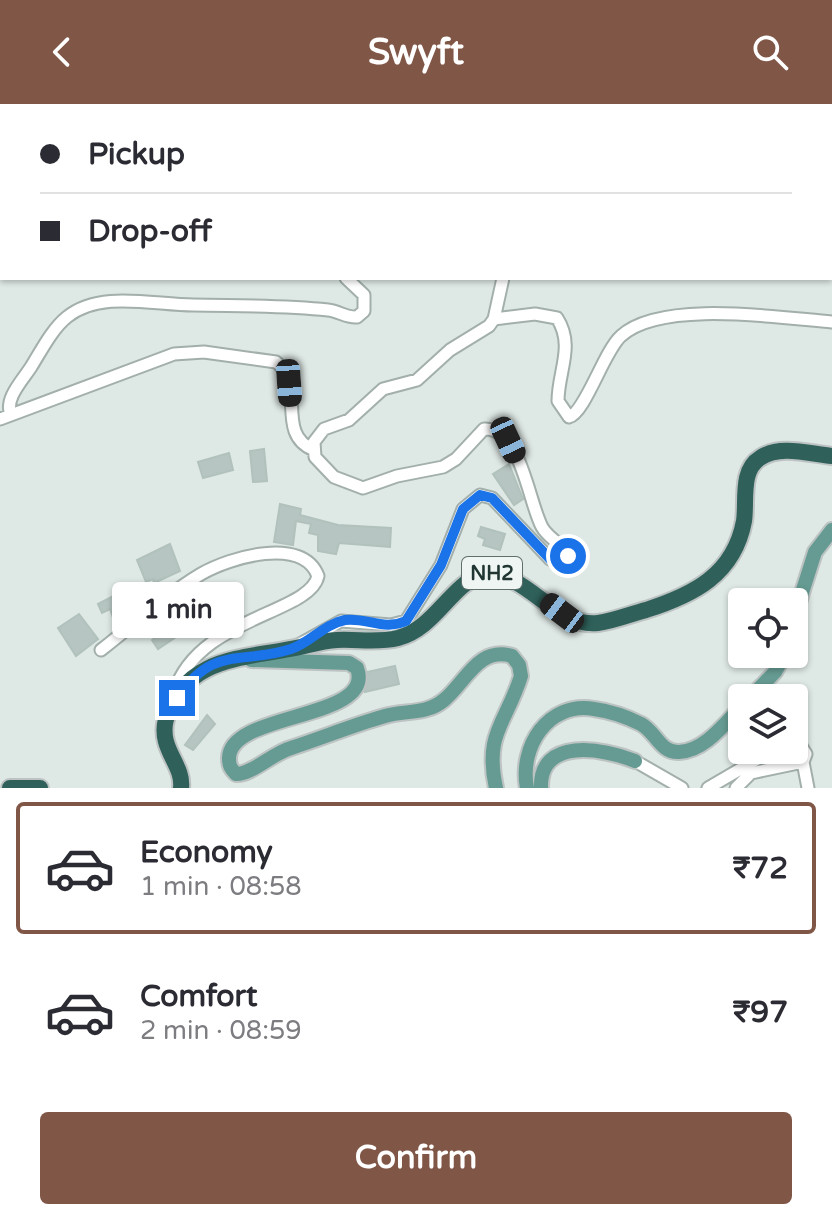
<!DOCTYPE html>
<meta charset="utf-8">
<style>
body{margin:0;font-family:"Varela Round",sans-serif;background:#f7f7f7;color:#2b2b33;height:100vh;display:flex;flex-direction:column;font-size:30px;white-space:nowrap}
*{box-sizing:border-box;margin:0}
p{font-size:26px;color:#7c7c81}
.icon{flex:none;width:44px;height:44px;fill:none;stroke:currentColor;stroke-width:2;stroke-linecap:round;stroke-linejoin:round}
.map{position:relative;height:684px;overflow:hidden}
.panel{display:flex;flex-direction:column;background:#fff;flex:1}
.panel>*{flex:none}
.banner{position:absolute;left:0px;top:0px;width:832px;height:176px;box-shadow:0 2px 6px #0004;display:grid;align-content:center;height:176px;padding:0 40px;background:#fff}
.tools{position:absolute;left:728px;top:484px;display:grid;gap:16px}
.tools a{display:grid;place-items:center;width:80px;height:80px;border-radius:8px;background:#fff;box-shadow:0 2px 6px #0004;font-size:40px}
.end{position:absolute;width:36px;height:36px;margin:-18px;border:10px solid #1a73e8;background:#fff;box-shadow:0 0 0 4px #fff}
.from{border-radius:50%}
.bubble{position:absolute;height:56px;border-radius:8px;background:#fff;box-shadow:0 2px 6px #0004;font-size:26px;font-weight:700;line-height:56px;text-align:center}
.car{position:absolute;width:24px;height:48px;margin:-24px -12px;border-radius:10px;box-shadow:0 0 6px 2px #0007;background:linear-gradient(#222 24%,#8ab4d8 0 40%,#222 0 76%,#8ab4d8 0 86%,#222 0)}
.banner b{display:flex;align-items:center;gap:28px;height:76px;font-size:30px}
.banner b+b{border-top:2px solid #e1e1e2}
.banner i{width:20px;height:20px;background:#2b2b33}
ul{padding:14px 0 0;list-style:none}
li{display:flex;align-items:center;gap:24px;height:132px;margin:0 16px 12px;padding:0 24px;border:4px solid transparent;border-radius:8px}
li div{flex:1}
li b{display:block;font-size:30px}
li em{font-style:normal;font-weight:700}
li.active{border-color:#805646}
li>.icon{width:72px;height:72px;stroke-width:1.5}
.button{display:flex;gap:16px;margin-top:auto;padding:16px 40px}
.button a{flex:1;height:92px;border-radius:8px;background:#805646;color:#fff;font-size:32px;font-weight:700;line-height:92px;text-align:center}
header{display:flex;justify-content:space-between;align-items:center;height:104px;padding:0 40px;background:#805646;color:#fff;font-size:36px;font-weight:700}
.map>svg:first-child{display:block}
</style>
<header><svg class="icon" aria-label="back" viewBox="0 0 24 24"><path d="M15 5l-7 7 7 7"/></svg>Swyft<svg class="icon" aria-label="search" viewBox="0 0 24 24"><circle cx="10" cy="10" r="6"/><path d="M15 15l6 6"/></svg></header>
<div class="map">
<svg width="832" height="684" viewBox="0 0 832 684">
<rect width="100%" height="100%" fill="#dee8e4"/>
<path fill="#b6c5c1" stroke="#b1c1bc" stroke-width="2" d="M264,345L267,377L253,378L250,347Z
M229,349L233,366L203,374L198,358Z
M509,360L523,395L514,401L493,370Z
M280,400L301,405L300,411L338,421L391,424L390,443L339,439L336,450L318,447V431L309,429L311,420L296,417L293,441L274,438Z
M481,423L505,430L500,446L483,441L485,435L478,432Z
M170,440L180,467L154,479L153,475L146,478L137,456Z
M135,481L143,501L114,516L110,505L102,509L98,500Z
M79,510L98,535L76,552L58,524Z
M183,516L188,525L158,545L152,536Z
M395,562L399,580L365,588L367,568Z
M207,611L215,620L193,646L185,641Z"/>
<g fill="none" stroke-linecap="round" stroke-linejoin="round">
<g stroke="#a2afab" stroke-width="15">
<path id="minor" d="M431,0L433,2
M565,0L569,2
M524,2L529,0
M830,102H832
M0,143L2,139
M494,215L535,210L557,214C575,242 558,267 558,297L569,313C585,309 604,247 621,232C661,195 781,214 832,218
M11,311C4,295 22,277 31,263C41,247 52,225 67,213C100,186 154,201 193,201C239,202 282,201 328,206C339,207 346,214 357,213L364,207V191L346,174
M0,315L174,250L204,248L276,258C307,280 274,330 314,346
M300,540L341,517L391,521L406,517L441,461L463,405L480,391L492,394L550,455L558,459L567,457C568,442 549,436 542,423C528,397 521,323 484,325L456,355L443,363L397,372L363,384L334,373L315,353L314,338L324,325L349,316L383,285L417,276L450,246L489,222L494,215L503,174
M101,546C133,521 166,491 201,470C230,453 303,432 318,472C310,510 197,513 174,589
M635,657L682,684
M803,658L808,684
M708,684L773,646
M736,684L751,669L803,658L806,650L801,642L794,641"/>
</g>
<g stroke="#bcc3c2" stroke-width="18">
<path id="major" d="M794,514L815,448L832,426
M251,556L349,559L357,564C376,617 230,607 229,654C229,662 231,665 236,670C251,671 273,649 291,644C322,634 353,621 385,612C406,606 426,611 444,596C466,578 478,542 512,552L519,561L521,572C506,620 484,629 496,684
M750,594L775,568L785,550
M527,684C519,643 548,597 594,605C609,607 627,613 641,620C656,628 660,649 679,648C705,647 725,619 742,602
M541,684C539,633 603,644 635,657"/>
</g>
<g stroke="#bcc3c2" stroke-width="20">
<path id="highway" d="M10,684H40
M181,684C184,660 158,645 166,615C185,554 239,555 290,545C306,542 321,537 337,536C358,535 378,539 398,534C435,524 449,483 483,469C529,468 554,524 598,519C614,517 631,510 646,506C693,491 734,471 744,417C747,398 740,366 760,354C780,340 810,350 832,352"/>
</g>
<use href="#minor" stroke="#fff" stroke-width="11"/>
<use href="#major" stroke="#659b92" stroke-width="14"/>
<use href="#highway" stroke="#2f605a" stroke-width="16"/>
</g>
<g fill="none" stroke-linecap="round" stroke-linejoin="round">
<path stroke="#1a73e8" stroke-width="10" d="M177,594C214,540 242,561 291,545C310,539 324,520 345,516C366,513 384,527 406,517L441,461L463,405L480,391L492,394L550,455L563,460L568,452"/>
</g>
<g text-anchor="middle" stroke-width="6" stroke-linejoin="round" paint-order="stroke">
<rect fill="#eef5f2" stroke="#5e6f6c" stroke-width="2" x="462" y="453" width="60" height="32" rx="6"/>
<g font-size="20" font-weight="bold" fill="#213632">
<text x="492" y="476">NH2</text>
</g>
</g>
</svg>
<div class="tools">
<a><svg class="icon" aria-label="locate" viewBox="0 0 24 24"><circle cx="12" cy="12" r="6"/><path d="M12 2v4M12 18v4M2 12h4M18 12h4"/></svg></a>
<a><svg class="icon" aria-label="layers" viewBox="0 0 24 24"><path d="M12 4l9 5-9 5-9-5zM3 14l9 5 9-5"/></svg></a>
</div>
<i class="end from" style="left:568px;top:452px"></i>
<i class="end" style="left:177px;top:594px"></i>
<div class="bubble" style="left:112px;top:478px;width:132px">1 min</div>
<i class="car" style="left:289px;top:279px;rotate:176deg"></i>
<i class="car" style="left:508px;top:336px;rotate:155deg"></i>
<i class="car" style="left:562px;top:509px;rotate:307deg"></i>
<div class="banner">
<b><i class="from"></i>Pickup</b>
<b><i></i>Drop-off</b>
</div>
</div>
<section class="panel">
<ul>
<li class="active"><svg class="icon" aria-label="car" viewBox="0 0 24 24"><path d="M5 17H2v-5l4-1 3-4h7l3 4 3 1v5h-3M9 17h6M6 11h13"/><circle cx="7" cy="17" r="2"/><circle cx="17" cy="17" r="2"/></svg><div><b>Economy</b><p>1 min · 08:58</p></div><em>₹72</em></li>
<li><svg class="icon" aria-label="car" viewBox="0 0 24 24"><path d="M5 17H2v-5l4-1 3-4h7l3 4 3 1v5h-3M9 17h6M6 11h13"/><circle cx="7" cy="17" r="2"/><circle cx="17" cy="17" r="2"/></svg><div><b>Comfort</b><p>2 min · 08:59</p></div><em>₹97</em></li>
</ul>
<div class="button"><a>Confirm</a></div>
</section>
